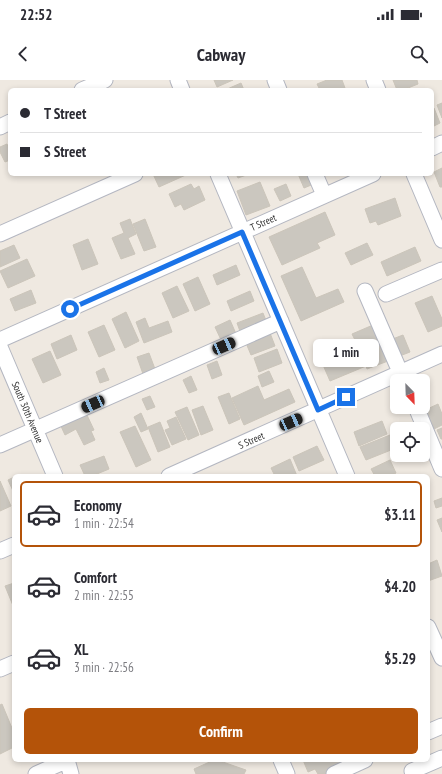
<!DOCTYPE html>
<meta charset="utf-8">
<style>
body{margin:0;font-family:"PT Sans Narrow",sans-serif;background:#f2f2f3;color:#2b2b33;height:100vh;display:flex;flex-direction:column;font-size:15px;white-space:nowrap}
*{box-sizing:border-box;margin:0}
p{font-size:13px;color:#7c7c81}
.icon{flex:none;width:22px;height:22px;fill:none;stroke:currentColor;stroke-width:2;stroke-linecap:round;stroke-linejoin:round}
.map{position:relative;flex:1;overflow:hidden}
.sheet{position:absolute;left:12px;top:394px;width:418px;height:288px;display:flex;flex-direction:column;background:#fff;border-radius:6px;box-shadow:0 2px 6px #0003}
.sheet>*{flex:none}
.guide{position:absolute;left:8px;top:8px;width:426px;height:88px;border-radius:6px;box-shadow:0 2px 6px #0003;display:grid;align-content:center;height:88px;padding:0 12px;background:#fff}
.needle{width:26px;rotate:157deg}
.controls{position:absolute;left:390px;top:294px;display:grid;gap:8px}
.controls a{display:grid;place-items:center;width:40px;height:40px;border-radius:6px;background:#fff;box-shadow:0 2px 6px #0003;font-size:20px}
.end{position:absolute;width:18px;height:18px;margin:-9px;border:5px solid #1a73e8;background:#fff;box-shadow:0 0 0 2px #fff}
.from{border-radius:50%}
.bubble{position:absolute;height:28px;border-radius:6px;background:#fff;box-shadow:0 2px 6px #0003;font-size:13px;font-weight:800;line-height:28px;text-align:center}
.car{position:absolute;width:12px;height:24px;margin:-12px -6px;border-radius:5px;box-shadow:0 0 3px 1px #0007;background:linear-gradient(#222 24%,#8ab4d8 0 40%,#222 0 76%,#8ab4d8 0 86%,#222 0)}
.guide b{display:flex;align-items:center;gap:14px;height:38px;font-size:15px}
.guide b+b{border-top:1px solid #e1e1e2}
.guide i{width:10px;height:10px;background:#2b2b33}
ul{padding:7px 0 0;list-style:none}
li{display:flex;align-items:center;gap:12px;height:66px;margin:0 8px 6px;padding:0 4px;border:2px solid transparent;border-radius:6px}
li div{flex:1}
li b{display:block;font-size:15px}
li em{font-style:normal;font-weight:800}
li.current{border-color:#b45309}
li>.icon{width:36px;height:36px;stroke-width:1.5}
.button{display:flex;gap:8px;margin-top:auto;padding:8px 12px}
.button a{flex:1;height:46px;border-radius:6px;background:#b45309;color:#fff;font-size:16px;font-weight:800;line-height:46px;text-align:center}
.status{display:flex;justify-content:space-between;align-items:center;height:28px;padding:0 20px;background:#fff;direction:ltr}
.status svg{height:11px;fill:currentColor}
header{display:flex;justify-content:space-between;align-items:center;height:52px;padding:0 12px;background:#fff;font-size:18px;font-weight:800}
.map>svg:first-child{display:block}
</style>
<div class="status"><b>22:52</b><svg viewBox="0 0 49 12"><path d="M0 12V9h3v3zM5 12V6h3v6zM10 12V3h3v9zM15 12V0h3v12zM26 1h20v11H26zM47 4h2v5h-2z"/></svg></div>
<header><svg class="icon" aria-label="back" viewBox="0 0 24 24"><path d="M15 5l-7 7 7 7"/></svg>Cabway<svg class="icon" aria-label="search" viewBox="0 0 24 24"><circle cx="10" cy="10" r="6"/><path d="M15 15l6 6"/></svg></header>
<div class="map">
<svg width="442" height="694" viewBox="0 0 442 694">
<rect width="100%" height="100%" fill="#efe9e1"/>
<path fill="#cbc7bf" stroke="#cbc5ba" d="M214,0H233L217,7Z
M327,0H342L345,8L340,10H320L317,4Z
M393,0H417L418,4L403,10H397Z
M241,3L244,10H225Z
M442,23V38L437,25Z
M434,28L440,43L432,47V29Z
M7,64L10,72V80L5,82L0,72V67Z
M442,88V107H440L434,92Z
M153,94H188L159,107Z
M236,94H249L238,98Z
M298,94H312L316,103L304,108Z
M260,102L270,126L246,135L237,111Z
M191,104L194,109L199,106L205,120L184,130L181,124L175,127L169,114Z
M286,104L291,116L280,121L274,109Z
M395,118L401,136L378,145L376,141L370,143L365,129Z
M325,132L335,155L317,163L320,168L282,185L269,157Z
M130,139L136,154L128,158L135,174L121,179L112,158L124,153L120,143Z
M145,139L156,167L144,171L133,144Z
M88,159L98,184L82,190L73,165Z
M367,163L373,175L351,185L345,173Z
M14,165L20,178L0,187V171Z
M415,167L421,181L387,196L381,182Z
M27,179L35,196L8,208L0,191Z
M236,185L240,195L217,205L213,195Z
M302,187L316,218L338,209L344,222L301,241L281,196Z
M198,197L210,224L195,231L183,204Z
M177,206L189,231L173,238L162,213Z
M31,210L36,223L15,231L10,219Z
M250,211L254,221L231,231L227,221Z
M432,216L442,239V246L428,252L415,223Z
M126,232L139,261L125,268L112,239Z
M263,233L267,243L241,254L237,243Z
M145,238L149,248L168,241L172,252L144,263L136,242Z
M230,240L237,256L222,262L215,247Z
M104,245L115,270L99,277L88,252Z
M373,245L388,281L367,289L366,286L330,301L320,278L356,262L352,254Z
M270,253L275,266L251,275L246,263Z
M71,255L77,270L57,279L51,264Z
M403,255L410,272L397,277L390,260Z
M277,269L282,283L259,292L254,278Z
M50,271L61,295L43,303L32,279Z
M149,273L155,289L143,294L137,277Z
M217,281L222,295L212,299L207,285Z
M104,288L109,300L100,303L96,292Z
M269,291L274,302L262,307L258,296Z
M191,296L197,310L189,313L183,300Z
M258,306L264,320L289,309L295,322L244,345L232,318Z
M229,313L240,339L229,344L218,317Z
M150,316L155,327L147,330L142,319Z
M438,324L442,334V345L432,350L423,331Z
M203,326L213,350L201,355L192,330Z
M187,327L199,355L188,360L175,332Z
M86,333L94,350L91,351L95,360L84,365L76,349L65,355L60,344Z
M141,333L148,349L141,352L134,337Z
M176,337L186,359L172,365L165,350L170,348L167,341Z
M382,341L387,354L359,366L354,352Z
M160,342L170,367L158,372L148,347Z
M135,346L151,380L136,387L120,352Z
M442,348V359H441L437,350Z
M390,355L396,368L366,380L360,367Z
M317,366L324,380L299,391L293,377Z
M104,376L109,389L92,396H85L80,385Z
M290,379L297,396H275L271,388Z
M390,380L396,393L390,396H375L371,389Z
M14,397V413L8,400Z
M0,401L11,426L0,431Z
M442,418V426L436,428L434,421Z
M442,438V452L437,440Z
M437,480L442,496L428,501V484Z
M14,503V528L5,506Z
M2,624L14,653V667L0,674V625Z
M214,680H217L246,690L244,694H196L194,689Z
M303,680H339L342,686L325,694H318L315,689L308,692Z"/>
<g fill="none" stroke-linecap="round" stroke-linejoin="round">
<g stroke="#b4b7c1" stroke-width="17">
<path id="minor" d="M178,0L182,10
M275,0L279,10
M374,0L378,10
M82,10L105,0
M0,47L10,42
M432,68L442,63
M218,94L347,396
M315,94L324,115
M414,94L442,160
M0,154L135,94
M365,211L404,301
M386,214L442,190
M0,260L373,94
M0,267L55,396
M416,327L442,389
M0,365L281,241
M169,396L442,274
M0,471L14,465
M428,547L442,578
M0,589L14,583
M428,652L442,646
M67,680L71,694
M281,680L287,694
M36,694L68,680
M334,694L365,680
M413,694L412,691L442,678"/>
</g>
<use href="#minor" stroke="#fff" stroke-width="15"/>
</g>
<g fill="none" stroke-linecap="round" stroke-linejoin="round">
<path stroke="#1a73e8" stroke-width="5" d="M70,229L242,152L318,330L346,317"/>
</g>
<g text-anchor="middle" stroke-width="4" stroke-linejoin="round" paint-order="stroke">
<g font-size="10" fill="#2e2e2e" stroke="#fff">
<text transform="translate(263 142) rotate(-24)" y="4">T Street</text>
<text transform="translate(28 332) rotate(67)" y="4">South 30th Avenue</text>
<text transform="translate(251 360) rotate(-24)" y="4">S Street</text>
</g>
</g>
</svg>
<div class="controls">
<a><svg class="needle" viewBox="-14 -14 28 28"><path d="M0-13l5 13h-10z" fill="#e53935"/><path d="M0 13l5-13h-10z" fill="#7c7c81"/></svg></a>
<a><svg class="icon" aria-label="locate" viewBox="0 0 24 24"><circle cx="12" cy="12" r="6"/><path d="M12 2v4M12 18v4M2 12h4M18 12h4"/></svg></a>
</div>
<i class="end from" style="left:70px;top:229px"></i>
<i class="end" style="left:346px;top:317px"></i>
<div class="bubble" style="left:313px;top:259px;width:66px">1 min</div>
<i class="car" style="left:224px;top:266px;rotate:66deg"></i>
<i class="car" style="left:93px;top:324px;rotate:246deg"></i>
<i class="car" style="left:291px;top:342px;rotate:66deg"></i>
<div class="guide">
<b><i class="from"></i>T Street</b>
<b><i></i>S Street</b>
</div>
<section class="sheet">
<ul>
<li class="current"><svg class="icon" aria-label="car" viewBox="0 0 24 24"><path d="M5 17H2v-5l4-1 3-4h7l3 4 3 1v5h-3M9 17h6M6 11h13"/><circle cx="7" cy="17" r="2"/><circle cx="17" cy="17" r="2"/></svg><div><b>Economy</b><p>1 min · 22:54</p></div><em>$3.11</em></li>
<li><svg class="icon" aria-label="car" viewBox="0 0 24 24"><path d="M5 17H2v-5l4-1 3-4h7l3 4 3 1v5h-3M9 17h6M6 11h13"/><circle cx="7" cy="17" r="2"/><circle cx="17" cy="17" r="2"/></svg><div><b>Comfort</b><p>2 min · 22:55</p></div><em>$4.20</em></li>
<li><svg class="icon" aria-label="car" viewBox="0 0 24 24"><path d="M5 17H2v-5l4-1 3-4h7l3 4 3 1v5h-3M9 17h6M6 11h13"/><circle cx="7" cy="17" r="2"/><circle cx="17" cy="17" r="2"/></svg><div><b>XL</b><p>3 min · 22:56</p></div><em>$5.29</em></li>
</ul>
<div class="button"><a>Confirm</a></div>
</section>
</div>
